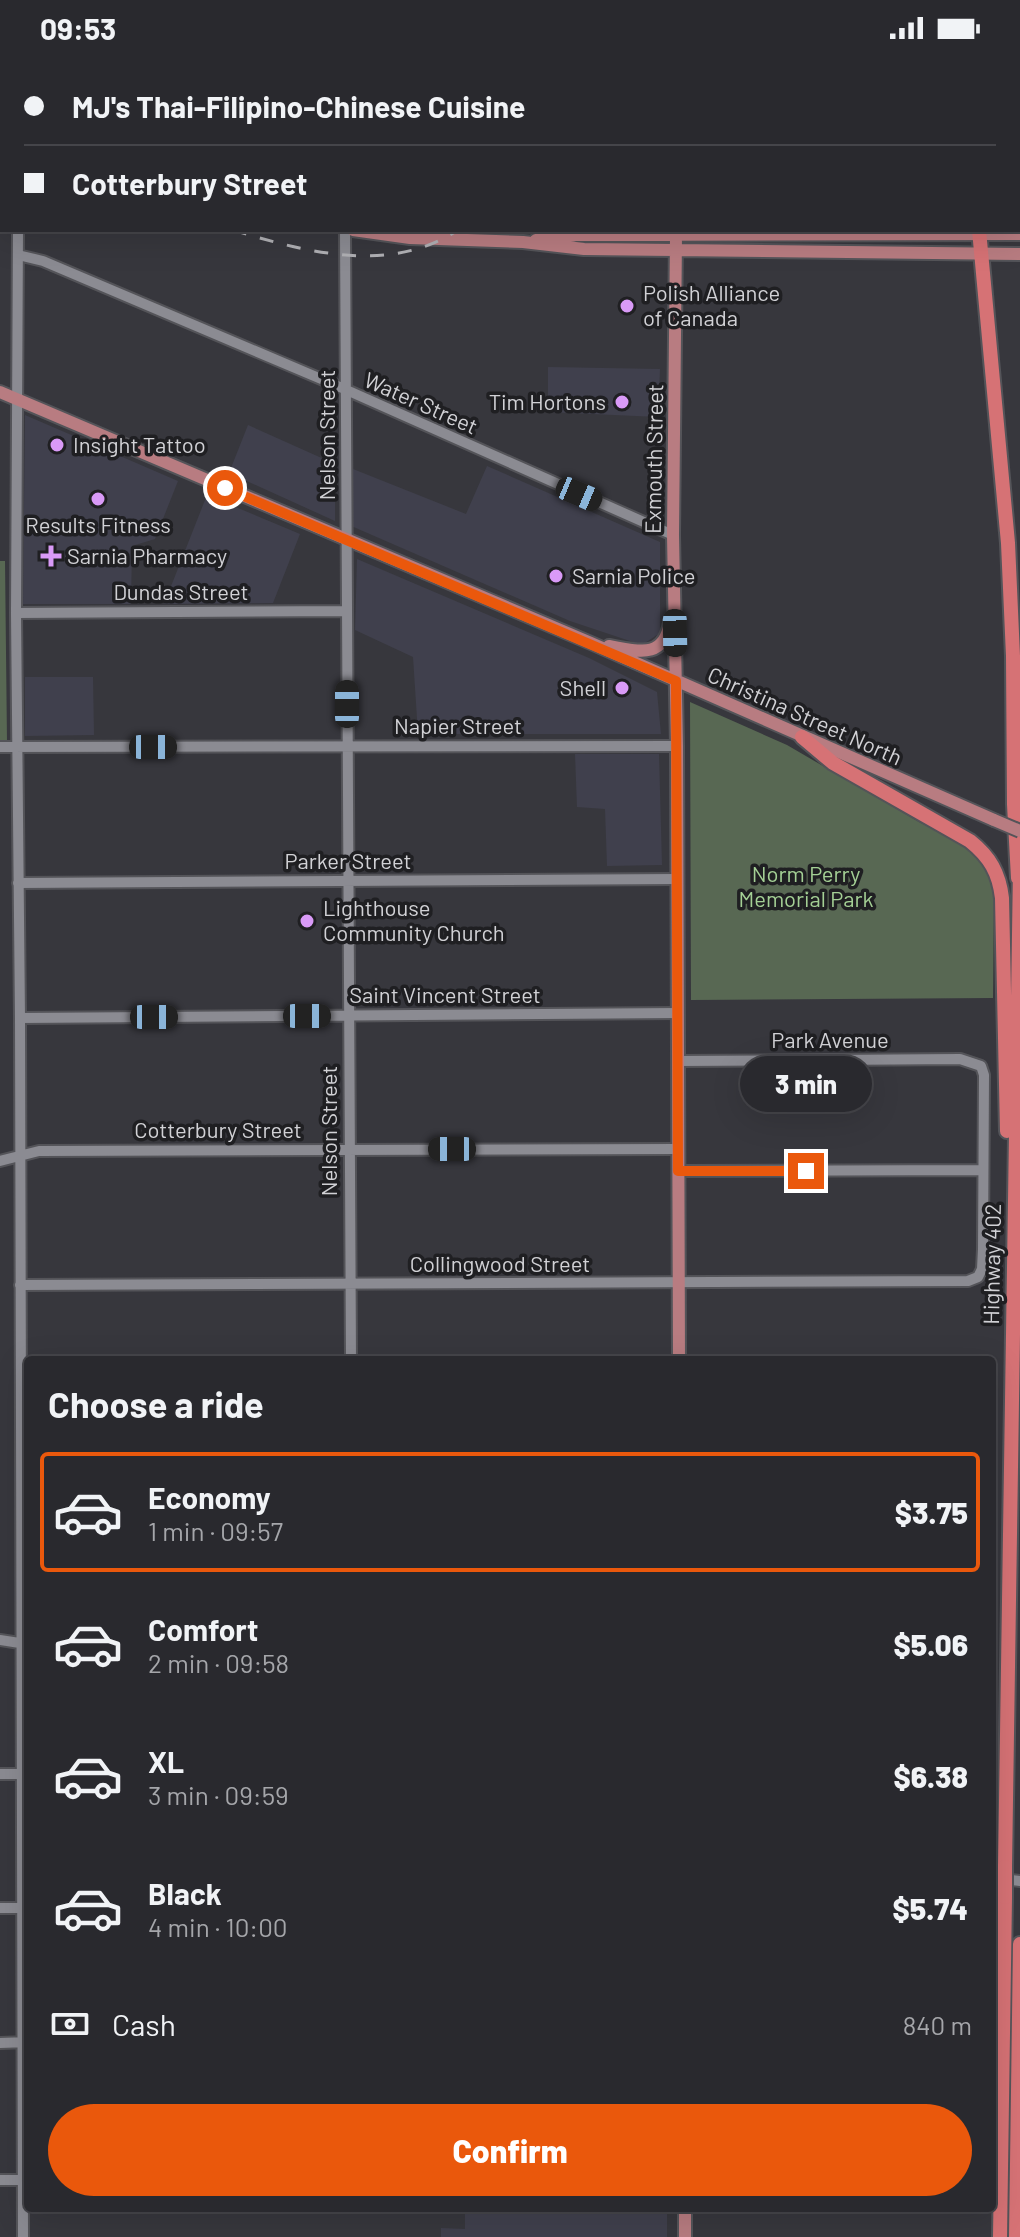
<!DOCTYPE html>
<meta charset="utf-8">
<style>
body{margin:0;font-family:Barlow,sans-serif;background:#35353a;color:#f1f3f6;height:100vh;display:flex;flex-direction:column;font-size:30px;white-space:nowrap}
*{box-sizing:border-box;margin:0}
p{font-size:26px;color:#a5a6aa}
.icon{flex:none;width:44px;height:44px;fill:none;stroke:currentColor;stroke-width:2;stroke-linecap:round;stroke-linejoin:round}
.map{position:relative;flex:1;overflow:hidden}
.panel{position:absolute;left:24px;top:1300px;width:972px;height:856px;display:flex;flex-direction:column;background:#29292e;border-radius:8px;box-shadow:0 8px 32px #0002,0 0 0 2px #45454a}
.panel>*{flex:none}
.guide{position:absolute;left:0px;top:0px;width:1020px;height:176px;box-shadow:0 8px 32px #0002,0 0 0 2px #45454a;display:grid;align-content:center;height:176px;padding:0 24px;background:#29292e}
.end{position:absolute;width:36px;height:36px;margin:-18px;border:10px solid #ea580c;background:#fff;box-shadow:0 0 0 4px #fff}
.from{border-radius:50%}
.bubble{position:absolute;height:56px;border-radius:28px;background:#29292e;box-shadow:0 8px 32px #0002,0 0 0 2px #45454a;font-size:26px;font-weight:800;line-height:56px;text-align:center}
.car{position:absolute;width:24px;height:48px;margin:-24px -12px;border-radius:10px;box-shadow:0 0 6px 2px #0007;background:linear-gradient(#222 24%,#8ab4d8 0 40%,#222 0 76%,#8ab4d8 0 86%,#222 0)}
.guide b{display:flex;align-items:center;gap:28px;height:76px;font-size:30px}
.guide b+b{border-top:2px solid #45454a}
.guide i{width:20px;height:20px;background:#f1f3f6}
ul{padding:0;list-style:none}
li{display:flex;align-items:center;gap:24px;height:120px;margin:0 16px 12px;padding:0 8px;border:4px solid transparent;border-radius:8px}
li div{flex:1}
li b{display:block;font-size:30px}
li em{font-style:normal;font-weight:800}
li.selected{border-color:#ea580c}
li>.icon{width:72px;height:72px;stroke-width:1.5}
h2{padding:0 24px;font-size:36px;line-height:96px}
.pay{display:flex;align-items:center;gap:20px;height:88px;padding:0 24px;font-size:30px}
.pay p{margin-inline-start:auto}
.cta{display:flex;gap:16px;margin-top:auto;padding:16px 24px}
.cta a{flex:1;height:92px;border-radius:48px;background:#ea580c;color:#fff;font-size:32px;font-weight:800;line-height:92px;text-align:center}
.status{display:flex;justify-content:space-between;align-items:center;height:56px;padding:0 40px;background:#29292e;direction:ltr}
.status svg{height:22px;fill:currentColor}
.map>svg:first-child{display:block}
</style>
<div class="status"><b>09:53</b><svg viewBox="0 0 49 12"><path d="M0 12V9h3v3zM5 12V6h3v6zM10 12V3h3v9zM15 12V0h3v12zM26 1h20v11H26zM47 4h2v5h-2z"/></svg></div>
<div class="map">
<svg width="1020" height="2181" viewBox="0 0 1020 2181">
<rect width="100%" height="100%" fill="#37373d"/>
<path fill="#40404d" d="M548,311L660,313L658,361L548,356Z
M25,359L178,425L155,483L132,490L131,548H23Z
M248,369L335,408V465L229,417Z
M487,410L660,486V577L642,589L570,565L349,469L353,413L466,458Z
M207,439L300,478L273,547L164,548Z
M357,503L589,602L657,636L661,678H418L413,601L355,574Z
M25,621H93L94,679L25,680Z
M575,698H659L662,809L607,810L605,753L577,751Z
M465,2152H667V2181H441V2172L465,2173Z"/>
<path fill="#586853" d="M0,0H663V2H2V80Z
M0,505H5L7,686H0Z
M690,646L787,689L919,766L946,779L974,798L987,815L994,840L993,942L691,944Z"/>
<g fill="none" stroke-linecap="round" stroke-linejoin="round">
<g stroke="#545459" stroke-width="14">
<path id="minor" d="M675,0V2
M18,174L16,557L20,962L23,2181
M345,174L351,1304
M18,199L43,205L333,328L673,479
M16,557L347,555
M0,691L677,690
M18,827L678,823
M20,962L678,957
M0,1105L39,1095L678,1093
M678,1115L983,1114
M20,1229L968,1225L978,1221L982,1213L983,1193L984,1019L981,1010L960,1003L678,1005
M0,1584L26,1588
M0,1718H20
M992,1822L1020,1825
M0,1852H23
M0,1987L28,1986
M0,2124H28"/>
</g>
<g stroke="#545459" stroke-width="16">
<path id="major" d="M0,89H2
M353,174L410,182L523,186L584,193L1020,198
M676,180L673,479L677,690L679,1304
M536,184L576,179L1020,178
M0,336L591,587L994,764
M609,590C638,595 663,604 670,567
M685,2181V2152"/>
</g>
<g stroke="#545459" stroke-width="18">
<path id="highway" d="M984,2L985,0
M979,174L1008,487L1013,600L1014,748L1018,822
M802,681L833,707L970,785C990,801 999,817 1002,842L1007,1075
M1005,1811L1020,812
M1000,2181L1005,1841
M1016,2181L1020,1888"/>
</g>
<use href="#minor" stroke="#8b8b92" stroke-width="10"/>
<use href="#major" stroke="#b87c81" stroke-width="12"/>
<use href="#highway" stroke="#d67275" stroke-width="14"/>
<path stroke="#b0b0b4" stroke-width="3" stroke-dasharray="14 14" stroke-linecap="butt" d="M544,2V0
M0,103L2,104
M233,174C305,196 390,219 458,174"/>
<g stroke="#545459" stroke-width="16" stroke-linecap="butt">
<path id="major-bridge" d="M994,764L1020,775"/>
</g>
<g stroke="#545459" stroke-width="18" stroke-linecap="butt">
<path id="highway-bridge" d="M1005,1841V1811"/>
</g>
<use href="#major-bridge" stroke="#b87c81" stroke-width="12"/>
<use href="#highway-bridge" stroke="#d67275" stroke-width="14"/>
</g>
<g fill="none" stroke-linecap="round" stroke-linejoin="round">
<path stroke="#ea580c" stroke-width="10" d="M225,432L676,625L678,1115H806"/>
</g>
<g fill="#d99af7" stroke="#1f1f22" stroke-width="3">
<circle cx="627" cy="250" r="8"/>
<circle cx="622" cy="346" r="8"/>
<circle cx="57" cy="389" r="8"/>
<circle cx="98" cy="443" r="8"/>
<path d="M47 488h8v8h8v8h-8v8h-8v-8h-8v-8h8z"/>
<circle cx="556" cy="520" r="8"/>
<circle cx="622" cy="632" r="8"/>
<circle cx="307" cy="865" r="8"/>
</g>
<g text-anchor="middle" stroke-width="7" stroke-linejoin="round" paint-order="stroke">
<g font-size="22" fill="#d1d1d5" stroke="#1f1f22" text-anchor="start">
<text x="643" y="245">Polish Alliance<tspan x="643" dy="25">of Canada</tspan></text>
<text x="606" y="354" text-anchor="end">Tim Hortons</text>
<text x="73" y="397">Insight Tattoo</text>
<text x="98" y="477" text-anchor="middle">Results Fitness</text>
<text x="67" y="508">Sarnia Pharmacy</text>
<text x="572" y="528">Sarnia Police</text>
<text x="606" y="640" text-anchor="end">Shell</text>
<text x="323" y="860">Lighthouse<tspan x="323" dy="25">Community Church</tspan></text>
</g>
<g font-size="22" fill="#d1d1d5" stroke="#1f1f22">
<text transform="translate(421 347) rotate(24)" y="8">Water Street</text>
<text transform="translate(327 379) rotate(-90)" y="8">Nelson Street</text>
<text transform="translate(654 403) rotate(-89)" y="8">Exmouth Street</text>
<text x="181" y="544">Dundas Street</text>
<text transform="translate(805 660) rotate(24)" y="8">Christina Street North</text>
<text x="458" y="678">Napier Street</text>
<text x="348" y="813">Parker Street</text>
<text x="445" y="947">Saint Vincent Street</text>
<text x="830" y="992">Park Avenue</text>
<text x="218" y="1082">Cotterbury Street</text>
<text transform="translate(329 1075) rotate(-90)" y="8">Nelson Street</text>
<text x="500" y="1216">Collingwood Street</text>
<text transform="translate(992 1208) rotate(-89)" y="8">Highway 402</text>
</g>
<g font-size="22" fill="#a4d095" stroke="#1f1f22">
<text x="806" y="826">Norm Perry<tspan x="806" dy="25">Memorial Park</tspan></text>
</g>
</g>
</svg>
<i class="end from" style="left:225px;top:432px"></i>
<i class="end" style="left:806px;top:1115px"></i>
<div class="bubble" style="left:740px;top:1000px;width:132px">3 min</div>
<i class="car" style="left:579px;top:438px;rotate:113deg"></i>
<i class="car" style="left:675px;top:577px;rotate:179deg"></i>
<i class="car" style="left:347px;top:648px;rotate:0deg"></i>
<i class="car" style="left:153px;top:691px;rotate:90deg"></i>
<i class="car" style="left:307px;top:960px;rotate:90deg"></i>
<i class="car" style="left:154px;top:961px;rotate:90deg"></i>
<i class="car" style="left:452px;top:1093px;rotate:270deg"></i>
<div class="guide">
<b><i class="from"></i>MJ's Thai-Filipino-Chinese Cuisine</b>
<b><i></i>Cotterbury Street</b>
</div>
<section class="panel">
<h2>Choose a ride</h2>
<ul>
<li class="selected"><svg class="icon" aria-label="car" viewBox="0 0 24 24"><path d="M5 17H2v-5l4-1 3-4h7l3 4 3 1v5h-3M9 17h6M6 11h13"/><circle cx="7" cy="17" r="2"/><circle cx="17" cy="17" r="2"/></svg><div><b>Economy</b><p>1 min · 09:57</p></div><em>$3.75</em></li>
<li><svg class="icon" aria-label="car" viewBox="0 0 24 24"><path d="M5 17H2v-5l4-1 3-4h7l3 4 3 1v5h-3M9 17h6M6 11h13"/><circle cx="7" cy="17" r="2"/><circle cx="17" cy="17" r="2"/></svg><div><b>Comfort</b><p>2 min · 09:58</p></div><em>$5.06</em></li>
<li><svg class="icon" aria-label="car" viewBox="0 0 24 24"><path d="M5 17H2v-5l4-1 3-4h7l3 4 3 1v5h-3M9 17h6M6 11h13"/><circle cx="7" cy="17" r="2"/><circle cx="17" cy="17" r="2"/></svg><div><b>XL</b><p>3 min · 09:59</p></div><em>$6.38</em></li>
<li><svg class="icon" aria-label="car" viewBox="0 0 24 24"><path d="M5 17H2v-5l4-1 3-4h7l3 4 3 1v5h-3M9 17h6M6 11h13"/><circle cx="7" cy="17" r="2"/><circle cx="17" cy="17" r="2"/></svg><div><b>Black</b><p>4 min · 10:00</p></div><em>$5.74</em></li>
</ul>
<div class="pay"><svg class="icon" aria-label="cash" viewBox="0 0 24 24"><path d="M3 7h18v10H3z"/><circle cx="12" cy="12" r="2"/></svg>Cash<p>840 m</p></div>
<div class="cta"><a>Confirm</a></div>
</section>
</div>
